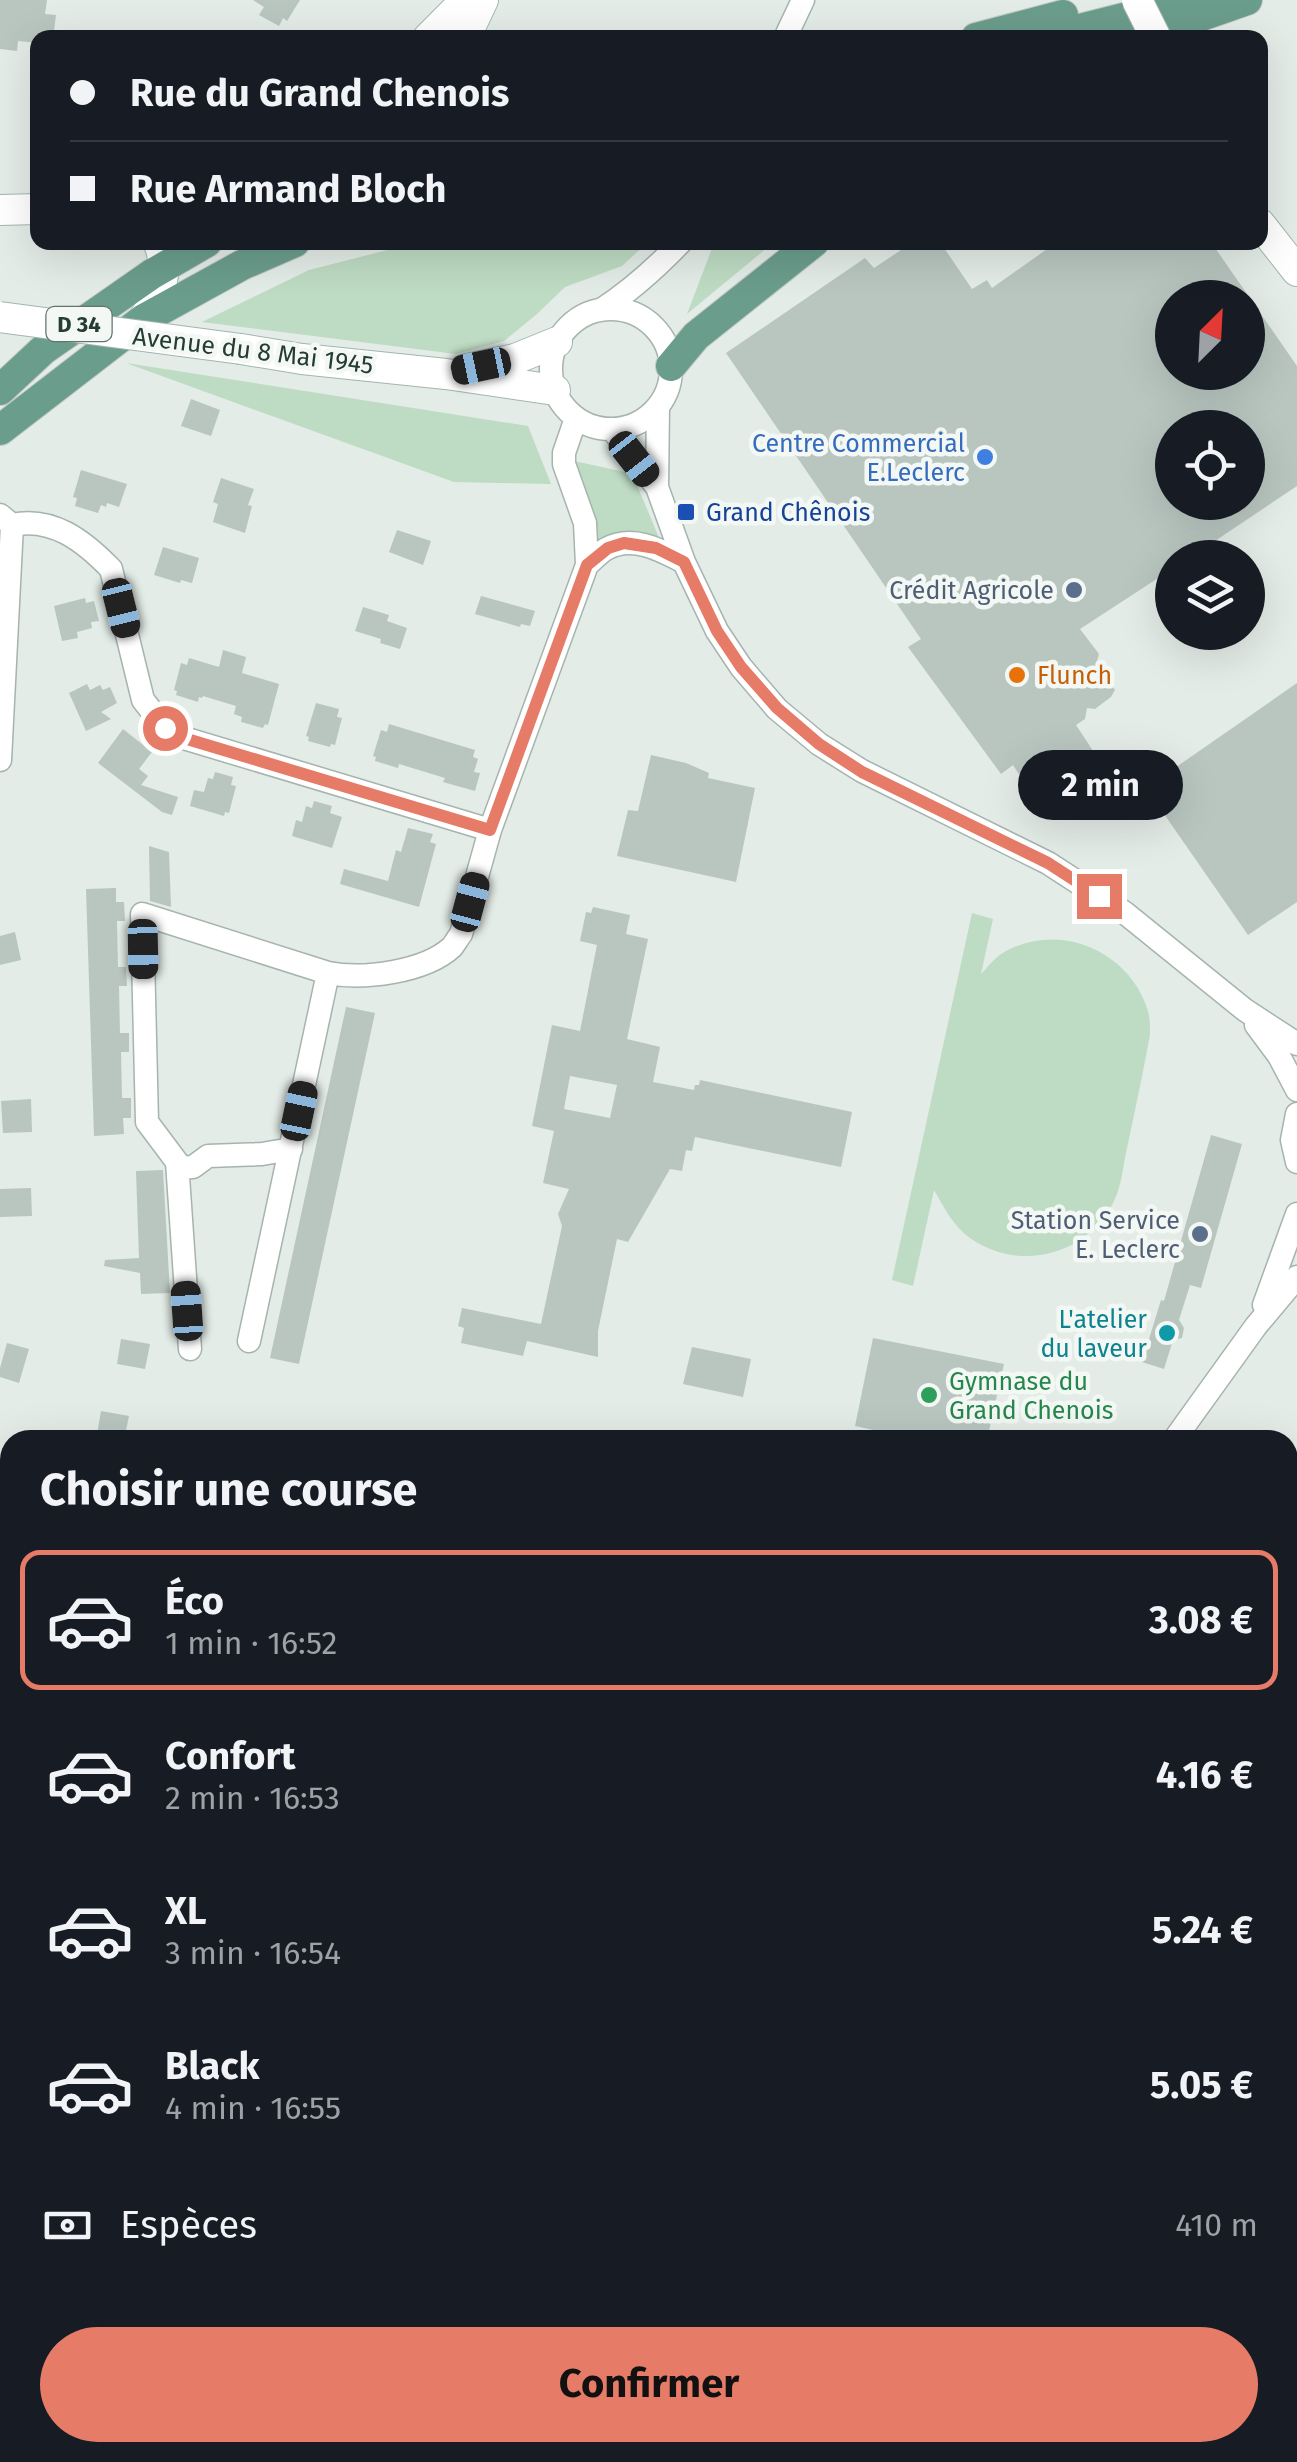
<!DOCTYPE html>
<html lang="fr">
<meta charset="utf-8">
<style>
body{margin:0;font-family:"Fira Sans",sans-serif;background:#20242c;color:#f1f3f6;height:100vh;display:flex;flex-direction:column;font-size:38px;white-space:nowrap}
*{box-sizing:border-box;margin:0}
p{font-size:32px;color:#9ea1a6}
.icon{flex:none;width:55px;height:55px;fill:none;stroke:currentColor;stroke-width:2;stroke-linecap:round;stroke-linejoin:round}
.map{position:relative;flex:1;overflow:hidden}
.details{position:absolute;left:0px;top:1430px;width:1298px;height:1032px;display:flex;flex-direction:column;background:#171b24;border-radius:30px 30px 0 0;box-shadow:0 10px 40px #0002}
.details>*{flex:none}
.banner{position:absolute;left:30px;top:30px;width:1238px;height:220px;border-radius:20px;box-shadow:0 10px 40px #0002;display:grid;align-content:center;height:220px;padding:0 40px;background:#171b24}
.needle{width:65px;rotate:24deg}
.tools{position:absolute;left:1155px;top:280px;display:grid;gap:20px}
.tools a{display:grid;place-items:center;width:110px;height:110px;border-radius:50%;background:#171b24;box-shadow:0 10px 40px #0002;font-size:50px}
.end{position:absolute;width:45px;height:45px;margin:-22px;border:12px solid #e67b67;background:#fff;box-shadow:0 0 0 5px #fff}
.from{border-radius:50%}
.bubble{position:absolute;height:70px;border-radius:35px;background:#171b24;box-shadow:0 10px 40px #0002;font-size:32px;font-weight:700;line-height:70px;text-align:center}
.car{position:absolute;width:30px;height:60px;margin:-30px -15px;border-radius:12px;box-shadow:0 0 8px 2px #0007;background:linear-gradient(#222 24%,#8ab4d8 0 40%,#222 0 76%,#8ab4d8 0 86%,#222 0)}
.banner b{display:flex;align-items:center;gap:35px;height:95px;font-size:38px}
.banner b+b{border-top:2px solid #363941}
.banner i{width:25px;height:25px;background:#f1f3f6}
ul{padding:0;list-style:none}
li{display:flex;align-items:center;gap:30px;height:140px;margin:0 20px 15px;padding:0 20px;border:5px solid transparent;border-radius:20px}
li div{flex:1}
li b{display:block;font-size:38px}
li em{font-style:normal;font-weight:700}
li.active{border-color:#e67b67}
li>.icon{width:90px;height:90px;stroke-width:1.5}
h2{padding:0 40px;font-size:45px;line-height:120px}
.pay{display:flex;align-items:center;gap:25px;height:110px;padding:0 40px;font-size:38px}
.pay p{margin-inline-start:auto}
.primary-button{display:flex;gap:20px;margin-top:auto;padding:20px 40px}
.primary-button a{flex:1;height:115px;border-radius:60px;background:#e67b67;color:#111;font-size:40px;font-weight:700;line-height:115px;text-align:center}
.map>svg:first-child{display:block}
</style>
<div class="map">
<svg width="1297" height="2462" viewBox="0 0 1297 2462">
<rect width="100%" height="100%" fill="#e3ece7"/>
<path fill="#bedbc3" d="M419,242L647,243L622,266L565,287L537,314L504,341L456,354L202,322L309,270Z
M714,243H773L687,314Z
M126,363L528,426L551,484L454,482Z
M574,461L625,472L631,471L660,540L598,543L591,503Z
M972,913L993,919L981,974C988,967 994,958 1003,953C1057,920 1130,950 1148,1011C1150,1019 1150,1027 1150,1035C1143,1073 1135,1110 1127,1148C1123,1165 1122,1185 1114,1201C1088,1255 1020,1273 970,1238C953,1226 944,1207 934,1190L913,1286L892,1280Z
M1297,1674V2075L1288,2078V1676Z
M374,2453L584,2452L628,2462H372Z"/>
<path fill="#b9c6c0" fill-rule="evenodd" d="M0,0H47L45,14L56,15L53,38H38V43L18,41L17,51L0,49Z
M253,0H300L287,21L283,18L279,26L259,15L264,7Z
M913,242H940L972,289L987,280L992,288L1057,242H1211L1297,366V486L1212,543L1222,558H1172V569L1080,629L1099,654L1095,668L1107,670L1106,678L1115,690L1111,697L1095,709L1087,708L1085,719L1076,725L1103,766L1055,797L1022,779L1013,765L1001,774L908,647L921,639L726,353L865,258L874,268ZM1172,298H1248V372H1172ZM1172,428H1248V502H1172Z
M191,399L220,410L211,436L181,426Z
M81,470L127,484L119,507L107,503L106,507L101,505L98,513L75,506L77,498L73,497Z
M221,478L254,489L248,505L252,506L245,533L213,522L218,504L213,502Z
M397,530L431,541L423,565L389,552Z
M163,547L199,558L192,583L181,580L180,583L154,575Z
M481,596L535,611L530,626L521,624L520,627L475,614Z
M85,598L86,603L94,601L99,621L91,622L92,628L77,632L78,638L62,641L54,606Z
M363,607L389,615L387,621L407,628L400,649L380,643L381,639L355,631Z
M223,650L246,657L242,673L279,684L268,725L265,724L263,728L241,722L242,717L234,714L236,706L203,696L202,698L199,697L198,702L176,695L177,691L174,690L181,663L187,665L189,658L219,667Z
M1297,683V902L1248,935L1146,788Z
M87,684L90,690L100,685L103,690L110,687L117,703L101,712L111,719L86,731L69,693Z
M316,703L339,709L337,717L342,718L335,745L331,744L330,747L308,741L309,737L306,736Z
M389,724L475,750L473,757L478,759L474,772L480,773L475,791L443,782L445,778L399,764L398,768L375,761L376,757L373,756L381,730L387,732Z
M123,729L152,752L139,769L148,776L141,785L178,797L172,815L162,812L98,763Z
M651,755L686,763L709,773L708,778L755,788L736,882L617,856L628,810L638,811Z
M215,772L233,777L231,785L236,786L229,813L225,812L224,816L190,806L194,790L204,792L208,778L213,779Z
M314,801L332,806L330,813L342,817L332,848L292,836L296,820L302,822L306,806L312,808Z
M408,828L433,834L430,842L436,844L419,907L340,884L344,869L388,881L396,850L401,852Z
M149,846L169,852L171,907L150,901Z
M116,888V902H124L125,921H117L118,967H126L127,986H119L120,1033H129V1052H121L122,1098H131V1118H123L124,1134L94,1136L86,889Z
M593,907L630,915L626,934L648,939L627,1039L660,1047L653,1082L694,1090L695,1085H699L700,1080L852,1112L841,1167L695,1137L692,1151L686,1150L682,1171L670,1169L628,1242L617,1239L598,1331V1357L527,1341L523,1356L461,1343L464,1328L458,1326L462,1308L541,1324L562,1226L558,1214L569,1189L543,1183L554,1131L532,1126L552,1025L580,1031L597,945L580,941L586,912L591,913ZM570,1076L617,1085L610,1118L564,1109Z
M15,932L21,960L0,965V936Z
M346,1007L375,1013L299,1364L270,1358Z
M31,1099L32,1132L3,1133L1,1101Z
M1211,1135L1242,1144L1201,1288L1190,1285L1179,1320L1184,1328L1182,1338L1173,1340L1164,1369L1142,1362L1161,1300L1164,1301Z
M163,1170L170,1293L141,1294L140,1273L104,1266L105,1260L139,1258L136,1171Z
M31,1188L32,1216L0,1217V1189Z
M873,1338L1004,1364L987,1440H919L855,1426Z
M121,1339L150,1344L145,1369L117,1364Z
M7,1343L29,1349L19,1383L0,1377V1368Z
M692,1347L751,1359L743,1397L683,1384Z
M101,1411L129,1416L124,1440H96Z"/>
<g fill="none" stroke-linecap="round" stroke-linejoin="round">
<g stroke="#a6b4ad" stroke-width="25">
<path id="street" d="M785,38L803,0
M551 369a60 60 0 1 1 120 0a60 60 0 1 1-120 0Z
M601,310C632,290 656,268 681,242
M612,429L657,487L684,562L717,631L741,667L777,709L819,744L862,771L1048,863L1125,913L1245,1010L1297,1044
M657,487L658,407
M0,515L12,525C52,516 84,541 111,569L143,700L165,728L177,736L490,830
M587,565C593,560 599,553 606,549C632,534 661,550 684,562
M0,760L12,525
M1256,1025L1279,1056L1297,1090
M1297,1114L1292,1140L1297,1162
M178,1168L193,1167L208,1156L262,1154L291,1149
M1264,1305L1297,1214
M249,1341L328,973
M190,1349L177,1162L147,1122L142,914L328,973C363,980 425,972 452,947C453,946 460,935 461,934L490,830L587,565L585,523L564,464V453L576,418
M1174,1440L1256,1326L1297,1277
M0,2059L10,2062
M0,2409L10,2351
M821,2462L823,2452"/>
</g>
<g stroke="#a2b6ae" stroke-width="32">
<path id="secondary" d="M428,38L466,0
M465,38L483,0
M0,210L38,209
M1260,224L1297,271
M144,319C158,294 172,272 158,242
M241,349L302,359L446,374L555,390
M464,370L515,359L557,342
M0,1669L10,1672"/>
</g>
<g stroke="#c2c8c6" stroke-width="32">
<path id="primary" d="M976,38L1063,15
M1044,38L1195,0
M1138,38L1247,0
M671,366L696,336L814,242
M0,390L43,350L152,274L207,242
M0,430L144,319L242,265L295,242"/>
</g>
<use href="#street" stroke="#fff" stroke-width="22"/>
<use href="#secondary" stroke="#fff" stroke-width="30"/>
<use href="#primary" stroke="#6b9d8c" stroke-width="30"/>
<g stroke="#a2b6ae" stroke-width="32" stroke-linecap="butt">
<path id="secondary-bridge" d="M1137,0L1156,38
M0,317L241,349"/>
</g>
<use href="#secondary-bridge" stroke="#fff" stroke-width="30"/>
</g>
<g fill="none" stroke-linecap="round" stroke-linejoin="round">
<path stroke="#e67b67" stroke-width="12" d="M165,728L177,736L490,830L587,565L608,548L624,543L656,548L684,562L717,631L741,667L777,708L819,744L862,772L1048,863L1099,896"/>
</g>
<circle fill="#3f7fe0" stroke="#f3f8f5" stroke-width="4" cx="985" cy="457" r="10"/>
<rect fill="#1a4fb4" stroke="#f3f8f5" stroke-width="4" x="676" y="502" width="20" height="20" rx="5"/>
<g fill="#5c6f8a" stroke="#f3f8f5" stroke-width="4">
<circle cx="1074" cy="590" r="10"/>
<circle cx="1200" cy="1234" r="10"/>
</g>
<circle fill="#e8710a" stroke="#f3f8f5" stroke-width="4" cx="1017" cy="675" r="10"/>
<circle fill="#0f9aa8" stroke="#f3f8f5" stroke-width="4" cx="1167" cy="1333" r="10"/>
<circle fill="#2e9e5b" stroke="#f3f8f5" stroke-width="4" cx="929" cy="1395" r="10"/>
<g text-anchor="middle" stroke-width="9" stroke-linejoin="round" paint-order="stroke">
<rect fill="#f3f8f5" stroke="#62746d" stroke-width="2.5" x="46.5" y="307" width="65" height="34" rx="8"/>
<g font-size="22" font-weight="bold" fill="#243c33">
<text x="79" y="332">D 34</text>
</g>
<g font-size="25" fill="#243c33" stroke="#f3f8f5">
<text transform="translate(253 350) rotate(7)" y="9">Avenue du 8 Mai 1945</text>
</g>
<g font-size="25" fill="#366cbe" stroke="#f3f8f5" text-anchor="end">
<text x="965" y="452">Centre Commercial<tspan x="965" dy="29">E.Leclerc</tspan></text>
</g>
<g font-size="25" fill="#164399" stroke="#f3f8f5" text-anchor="start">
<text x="706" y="521">Grand Chênois</text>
</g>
<g font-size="25" fill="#4e5e75" stroke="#f3f8f5" text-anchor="end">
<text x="1054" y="599">Crédit Agricole</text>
<text x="1180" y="1229">Station Service<tspan x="1180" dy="29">E. Leclerc</tspan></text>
</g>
<g font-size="25" fill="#c56008" stroke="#f3f8f5" text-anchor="start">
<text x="1037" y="684">Flunch</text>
</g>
<g font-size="25" fill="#0d838f" stroke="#f3f8f5" text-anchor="end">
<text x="1147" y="1328">L'atelier<tspan x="1147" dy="29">du laveur</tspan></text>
</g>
<g font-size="25" fill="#27864d" stroke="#f3f8f5" text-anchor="start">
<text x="949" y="1390">Gymnase du<tspan x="949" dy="29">Grand Chenois</tspan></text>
</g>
</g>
</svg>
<div class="tools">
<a><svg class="needle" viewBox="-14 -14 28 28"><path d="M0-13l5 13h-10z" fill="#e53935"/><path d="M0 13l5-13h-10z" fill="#9ea1a6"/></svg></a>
<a><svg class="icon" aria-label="locate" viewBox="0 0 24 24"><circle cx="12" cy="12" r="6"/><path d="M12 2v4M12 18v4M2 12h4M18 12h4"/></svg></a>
<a><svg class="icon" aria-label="layers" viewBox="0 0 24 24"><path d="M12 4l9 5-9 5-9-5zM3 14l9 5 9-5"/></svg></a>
</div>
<i class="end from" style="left:165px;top:728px"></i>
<i class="end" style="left:1099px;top:896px"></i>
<div class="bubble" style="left:1018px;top:750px;width:165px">2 min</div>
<i class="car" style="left:481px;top:366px;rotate:258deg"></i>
<i class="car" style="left:634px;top:459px;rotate:142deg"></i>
<i class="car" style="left:121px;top:608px;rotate:166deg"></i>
<i class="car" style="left:470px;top:902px;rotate:15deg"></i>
<i class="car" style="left:143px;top:949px;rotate:179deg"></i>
<i class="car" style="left:299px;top:1111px;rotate:12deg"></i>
<i class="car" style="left:187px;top:1311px;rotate:356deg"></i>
<div class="banner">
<b><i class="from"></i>Rue du Grand Chenois</b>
<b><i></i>Rue Armand Bloch</b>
</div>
<section class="details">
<h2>Choisir une course</h2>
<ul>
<li class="active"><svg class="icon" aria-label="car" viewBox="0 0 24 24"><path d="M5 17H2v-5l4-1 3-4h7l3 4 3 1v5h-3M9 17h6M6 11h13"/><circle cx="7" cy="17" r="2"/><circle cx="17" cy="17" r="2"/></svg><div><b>Éco</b><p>1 min · 16:52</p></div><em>3.08 €</em></li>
<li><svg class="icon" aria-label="car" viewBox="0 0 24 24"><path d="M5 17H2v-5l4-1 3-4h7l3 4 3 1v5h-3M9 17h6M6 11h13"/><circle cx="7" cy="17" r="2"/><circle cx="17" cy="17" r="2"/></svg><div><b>Confort</b><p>2 min · 16:53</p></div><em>4.16 €</em></li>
<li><svg class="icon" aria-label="car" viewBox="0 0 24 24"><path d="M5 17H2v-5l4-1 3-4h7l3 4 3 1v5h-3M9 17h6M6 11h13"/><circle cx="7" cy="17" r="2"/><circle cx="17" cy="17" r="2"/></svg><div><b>XL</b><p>3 min · 16:54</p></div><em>5.24 €</em></li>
<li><svg class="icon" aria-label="car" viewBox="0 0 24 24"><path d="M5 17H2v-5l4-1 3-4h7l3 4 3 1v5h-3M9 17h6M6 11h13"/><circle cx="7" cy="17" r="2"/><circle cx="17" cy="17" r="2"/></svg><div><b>Black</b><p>4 min · 16:55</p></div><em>5.05 €</em></li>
</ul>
<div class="pay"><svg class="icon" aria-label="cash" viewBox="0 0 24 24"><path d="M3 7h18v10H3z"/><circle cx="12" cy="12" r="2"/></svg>Espèces<p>410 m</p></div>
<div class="primary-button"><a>Confirmer</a></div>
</section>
</div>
